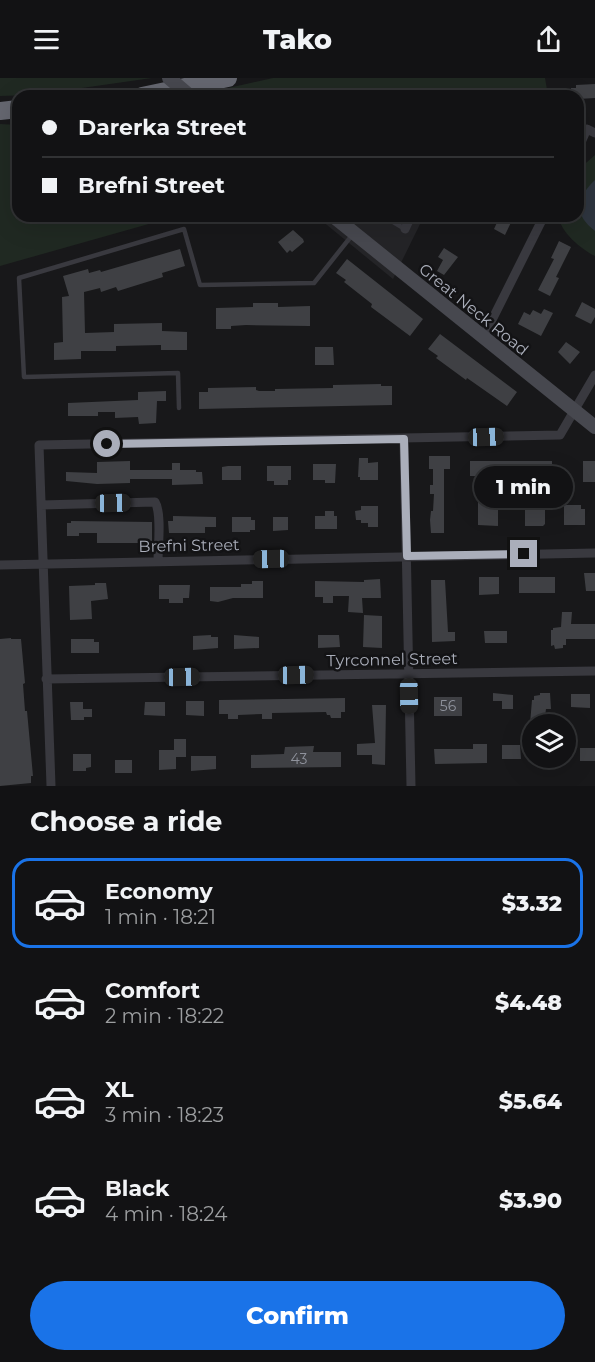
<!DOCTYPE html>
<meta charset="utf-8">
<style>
body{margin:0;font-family:Montserrat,sans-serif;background:#1f2022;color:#f1f3f6;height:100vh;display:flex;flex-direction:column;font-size:22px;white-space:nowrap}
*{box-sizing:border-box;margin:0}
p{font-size:20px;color:#9c9ea0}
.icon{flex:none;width:33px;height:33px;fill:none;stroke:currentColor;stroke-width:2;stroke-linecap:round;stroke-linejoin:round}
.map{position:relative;height:708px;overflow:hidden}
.side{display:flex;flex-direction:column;background:#121214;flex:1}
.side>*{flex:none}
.banner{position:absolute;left:12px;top:12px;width:572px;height:132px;border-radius:18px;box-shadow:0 6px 24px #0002,0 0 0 2px #313234;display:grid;align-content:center;height:132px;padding:0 30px;background:#121214}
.controls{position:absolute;left:522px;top:636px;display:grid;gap:12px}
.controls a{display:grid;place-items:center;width:54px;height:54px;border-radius:50%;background:#121214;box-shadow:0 6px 24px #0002,0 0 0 2px #313234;font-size:30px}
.end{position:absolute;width:27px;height:27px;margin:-14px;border:8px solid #aaaeba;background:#111;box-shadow:0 0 0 3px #111}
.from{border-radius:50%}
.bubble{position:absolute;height:42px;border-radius:21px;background:#121214;box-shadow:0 6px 24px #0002,0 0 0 2px #313234;font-size:20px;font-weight:800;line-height:42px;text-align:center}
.car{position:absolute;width:18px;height:36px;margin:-18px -9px;border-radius:8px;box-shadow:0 0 4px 2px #0007;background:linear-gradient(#222 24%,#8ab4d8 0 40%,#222 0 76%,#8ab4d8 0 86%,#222 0)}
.banner b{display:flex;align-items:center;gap:21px;height:57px;font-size:22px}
.banner b+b{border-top:2px solid #313234}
.banner i{width:15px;height:15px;background:#f1f3f6}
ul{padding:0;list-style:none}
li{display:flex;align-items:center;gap:18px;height:90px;margin:0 12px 9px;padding:0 18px;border:3px solid transparent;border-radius:18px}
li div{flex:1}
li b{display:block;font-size:22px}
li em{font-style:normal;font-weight:800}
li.active{border-color:#1a73e8}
li>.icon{width:54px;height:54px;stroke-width:1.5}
h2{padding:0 30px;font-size:27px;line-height:72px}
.button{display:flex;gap:12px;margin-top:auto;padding:12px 30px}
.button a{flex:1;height:69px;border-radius:36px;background:#1a73e8;color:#fff;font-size:24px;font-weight:800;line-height:69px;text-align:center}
header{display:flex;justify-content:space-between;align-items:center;height:78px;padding:0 30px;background:#121214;font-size:27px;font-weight:800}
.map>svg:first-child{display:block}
</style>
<header><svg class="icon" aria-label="menu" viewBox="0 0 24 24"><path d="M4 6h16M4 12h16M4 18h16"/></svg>Tako<svg class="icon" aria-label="share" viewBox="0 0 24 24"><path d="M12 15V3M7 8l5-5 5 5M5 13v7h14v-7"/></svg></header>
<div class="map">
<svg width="595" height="708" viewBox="0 0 595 708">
<rect width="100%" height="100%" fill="#18181a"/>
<path fill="#242427" d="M316,138H424L393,201Z"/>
<path fill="#202922" d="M0,0H152L33,17L0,18Z
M273,0H545L548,18H210L206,15Z
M0,46L18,47V138H177L0,188Z
M595,77V178C582,172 559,153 559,138H578V92Z"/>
<path fill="#2e353f" d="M595,102V153C573,136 576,120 595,102Z"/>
<path fill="#3f4044" d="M595,6V20L578,21V18H571V10H576V7Z
M500,138H514L505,157L494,151Z
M293,152L303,161L304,164L292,174L290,172L287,175L278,164Z
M559,163L571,169L556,199L559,200L550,218L538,212L554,181L551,180Z
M444,170L458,179L444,197L437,193L443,182L438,179Z
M180,171L185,188L162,195L163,199L118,213L116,209L101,214L100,210L84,214L85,255L114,254V246L162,245V253L187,254V272H161V267L116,268V273H81V281L54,282V265L63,264L62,219L69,218L63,198L88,191L89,195L100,192L101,194Z
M347,181L423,241L410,258L371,229L372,226L344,204L346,202L336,195Z
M582,224L595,231V239L591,246L575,238Z
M253,225H278V229L310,228V248L246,247L231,248V251H216V230L253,229Z
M544,231L553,235L541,258L518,246L524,234L530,237L533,232L541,236Z
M440,256L517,314L507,328L467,300L466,302L436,280L438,278L428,271Z
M566,264L580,274L570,286L558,274Z
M315,269H333L334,287H315Z
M381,306V308H392V327L199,331V314H208V310L256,309V312L259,313H275V311L333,310V307Z
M166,313V323H157L156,345L139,346L138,339L115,340V334H98V338H68V325L138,322V314Z
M429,378H450V391H444V455H431L430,442L431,433H433L434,416H430V407H433V391H429Z
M359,380H368V385L378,384V402H360V399H358Z
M130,383V392H172V385H180V392H196V394H202L203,406L172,407V401H130V405L97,406L66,403V394L97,395V384Z
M470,383H552V402H540V399L470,398Z
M583,383H595V404H583Z
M313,386H336L335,405H325V402H313Z
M228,388H241V402H222V389Z
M267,388H291V402H288V407H274V403H267Z
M478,424H486V428L489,429H498V448L478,447Z
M564,427H581V431H585V447H564Z
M361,428H378V449H368V445H361V442H356L355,433L361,432Z
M534,429H545V446L543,448H525V431H534Z
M325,433H334V438H337V451H315V438H325Z
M173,438L216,439V449H205V455H169L168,443H173Z
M232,439H251V442H255V452H250V454H232Z
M273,439H288V452L273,453Z
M71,443L152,444V465H97V455H79V458H67V445H71Z
M584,495H595V513H586Z
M479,499H499V516L479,517Z
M519,499H555V515H519Z
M380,501L381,520H362L363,535L348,534L349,518H333V525H323V519H315V503L364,504V502Z
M431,502H445L448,554H455V563L432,564Z
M252,503H263V520H233L218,524L210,523V509H241V506H252Z
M95,505H106L108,521L91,523L92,541L70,542L69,508L95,507Z
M159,507H190L189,520H183V525H169V521H159Z
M562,534H572L571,546H595V561H566V567H563V570L555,571L554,567L551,568V552H553V550L561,549Z
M364,537L382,538V570L363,569Z
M484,553H507V565H485Z
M211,557V559H218V570L193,572V558Z
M234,557L259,559V570L234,571Z
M318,557H339L340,569L318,570Z
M11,560V561H21L25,605L23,606L25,633H27L33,698H31V705L0,708V561Z
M71,561H94V564H99V575H71Z
M493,615L513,617V631H502V623H493Z
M540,615H550L551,631H546L544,646H530L532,622H534V618L540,617Z
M571,616H590V630L571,629Z
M434,619H462V638H434Z
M345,620V634H341V640H331L330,637H327L326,634L272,635V641H262V636L238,637V641H228V636H219V622Z
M186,623H204V638L186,637Z
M70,624H83V631H92V639H84V642H71Z
M145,624H165V638L144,637Z
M372,627H386L385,687L372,686V677H357V666L375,665Z
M174,661H186V679H176V691L159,692V672H174Z
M473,666H487V685L435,686L434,671H473Z
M502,667H520L521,681H502Z
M314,668L313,674H341V689L251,690V677L284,676L285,669Z
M580,670H595V683H580Z
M73,676H91V689L86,690V693H73Z
M191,678H216V691L191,693Z
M115,682H132V695H115Z"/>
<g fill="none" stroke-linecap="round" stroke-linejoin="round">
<path stroke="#39393f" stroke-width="4.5" d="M383,138L405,151
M179,330L178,295L24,299L19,200L184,151L200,207L314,205L353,156"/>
<path stroke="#39393f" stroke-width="9" d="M578,71L587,51L595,55
M405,151L411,138
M483,260L544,138
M404,361L411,708
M41,427L155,424C162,435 158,468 158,483
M0,487L595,475
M46,601L595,593
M51,708L39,367L560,357L595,297"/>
<path stroke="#47484f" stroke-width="14" d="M333,138L595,349"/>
<path stroke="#656770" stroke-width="18" d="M142,18L228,0
M0,33L18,31"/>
<path stroke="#47484f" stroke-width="14" d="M169,0L190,18"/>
</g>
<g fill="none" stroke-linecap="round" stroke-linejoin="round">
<path stroke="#aaaeba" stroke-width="8" d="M107,366L404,361L407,478L524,476"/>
</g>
<g text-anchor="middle" stroke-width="5" stroke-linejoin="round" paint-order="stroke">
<g font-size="14" fill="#8f929c">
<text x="448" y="633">56</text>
<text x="299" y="686">43</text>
</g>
<g font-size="16" fill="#aaaeba" stroke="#131315">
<text transform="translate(474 231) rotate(39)" y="6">Great Neck Road</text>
<text transform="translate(189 467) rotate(-1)" y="6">Brefni Street</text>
<text transform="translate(392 581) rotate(-1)" y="6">Tyrconnel Street</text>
</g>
</g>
</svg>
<div class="controls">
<a><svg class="icon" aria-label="layers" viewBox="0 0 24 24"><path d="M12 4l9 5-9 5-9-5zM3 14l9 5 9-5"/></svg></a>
</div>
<i class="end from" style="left:107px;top:366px"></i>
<i class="end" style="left:524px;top:476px"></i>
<div class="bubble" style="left:474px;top:388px;width:99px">1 min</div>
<i class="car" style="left:486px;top:359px;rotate:88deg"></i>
<i class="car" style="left:113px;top:425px;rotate:89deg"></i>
<i class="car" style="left:271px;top:481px;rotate:269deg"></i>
<i class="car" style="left:296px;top:597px;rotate:89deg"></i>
<i class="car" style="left:182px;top:599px;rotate:89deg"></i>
<i class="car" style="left:409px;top:618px;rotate:179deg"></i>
<div class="banner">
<b><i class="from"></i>Darerka Street</b>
<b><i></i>Brefni Street</b>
</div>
</div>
<section class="side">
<h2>Choose a ride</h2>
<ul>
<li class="active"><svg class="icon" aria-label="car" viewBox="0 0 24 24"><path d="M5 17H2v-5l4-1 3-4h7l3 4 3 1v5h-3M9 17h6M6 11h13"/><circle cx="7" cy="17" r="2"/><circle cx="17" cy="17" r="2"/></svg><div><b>Economy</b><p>1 min · 18:21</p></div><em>$3.32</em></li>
<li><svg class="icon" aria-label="car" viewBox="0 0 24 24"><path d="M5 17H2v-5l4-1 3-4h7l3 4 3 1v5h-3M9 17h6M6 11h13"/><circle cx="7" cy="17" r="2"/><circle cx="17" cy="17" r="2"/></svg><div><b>Comfort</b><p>2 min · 18:22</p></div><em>$4.48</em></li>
<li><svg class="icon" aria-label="car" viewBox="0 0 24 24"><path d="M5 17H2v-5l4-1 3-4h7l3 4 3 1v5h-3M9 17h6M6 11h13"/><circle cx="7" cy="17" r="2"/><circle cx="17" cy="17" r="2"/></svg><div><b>XL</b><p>3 min · 18:23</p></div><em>$5.64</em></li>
<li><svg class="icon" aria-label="car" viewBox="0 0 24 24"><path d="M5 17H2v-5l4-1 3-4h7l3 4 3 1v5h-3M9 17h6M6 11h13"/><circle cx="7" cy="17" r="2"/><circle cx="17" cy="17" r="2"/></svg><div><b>Black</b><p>4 min · 18:24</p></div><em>$3.90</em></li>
</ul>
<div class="button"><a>Confirm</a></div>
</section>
